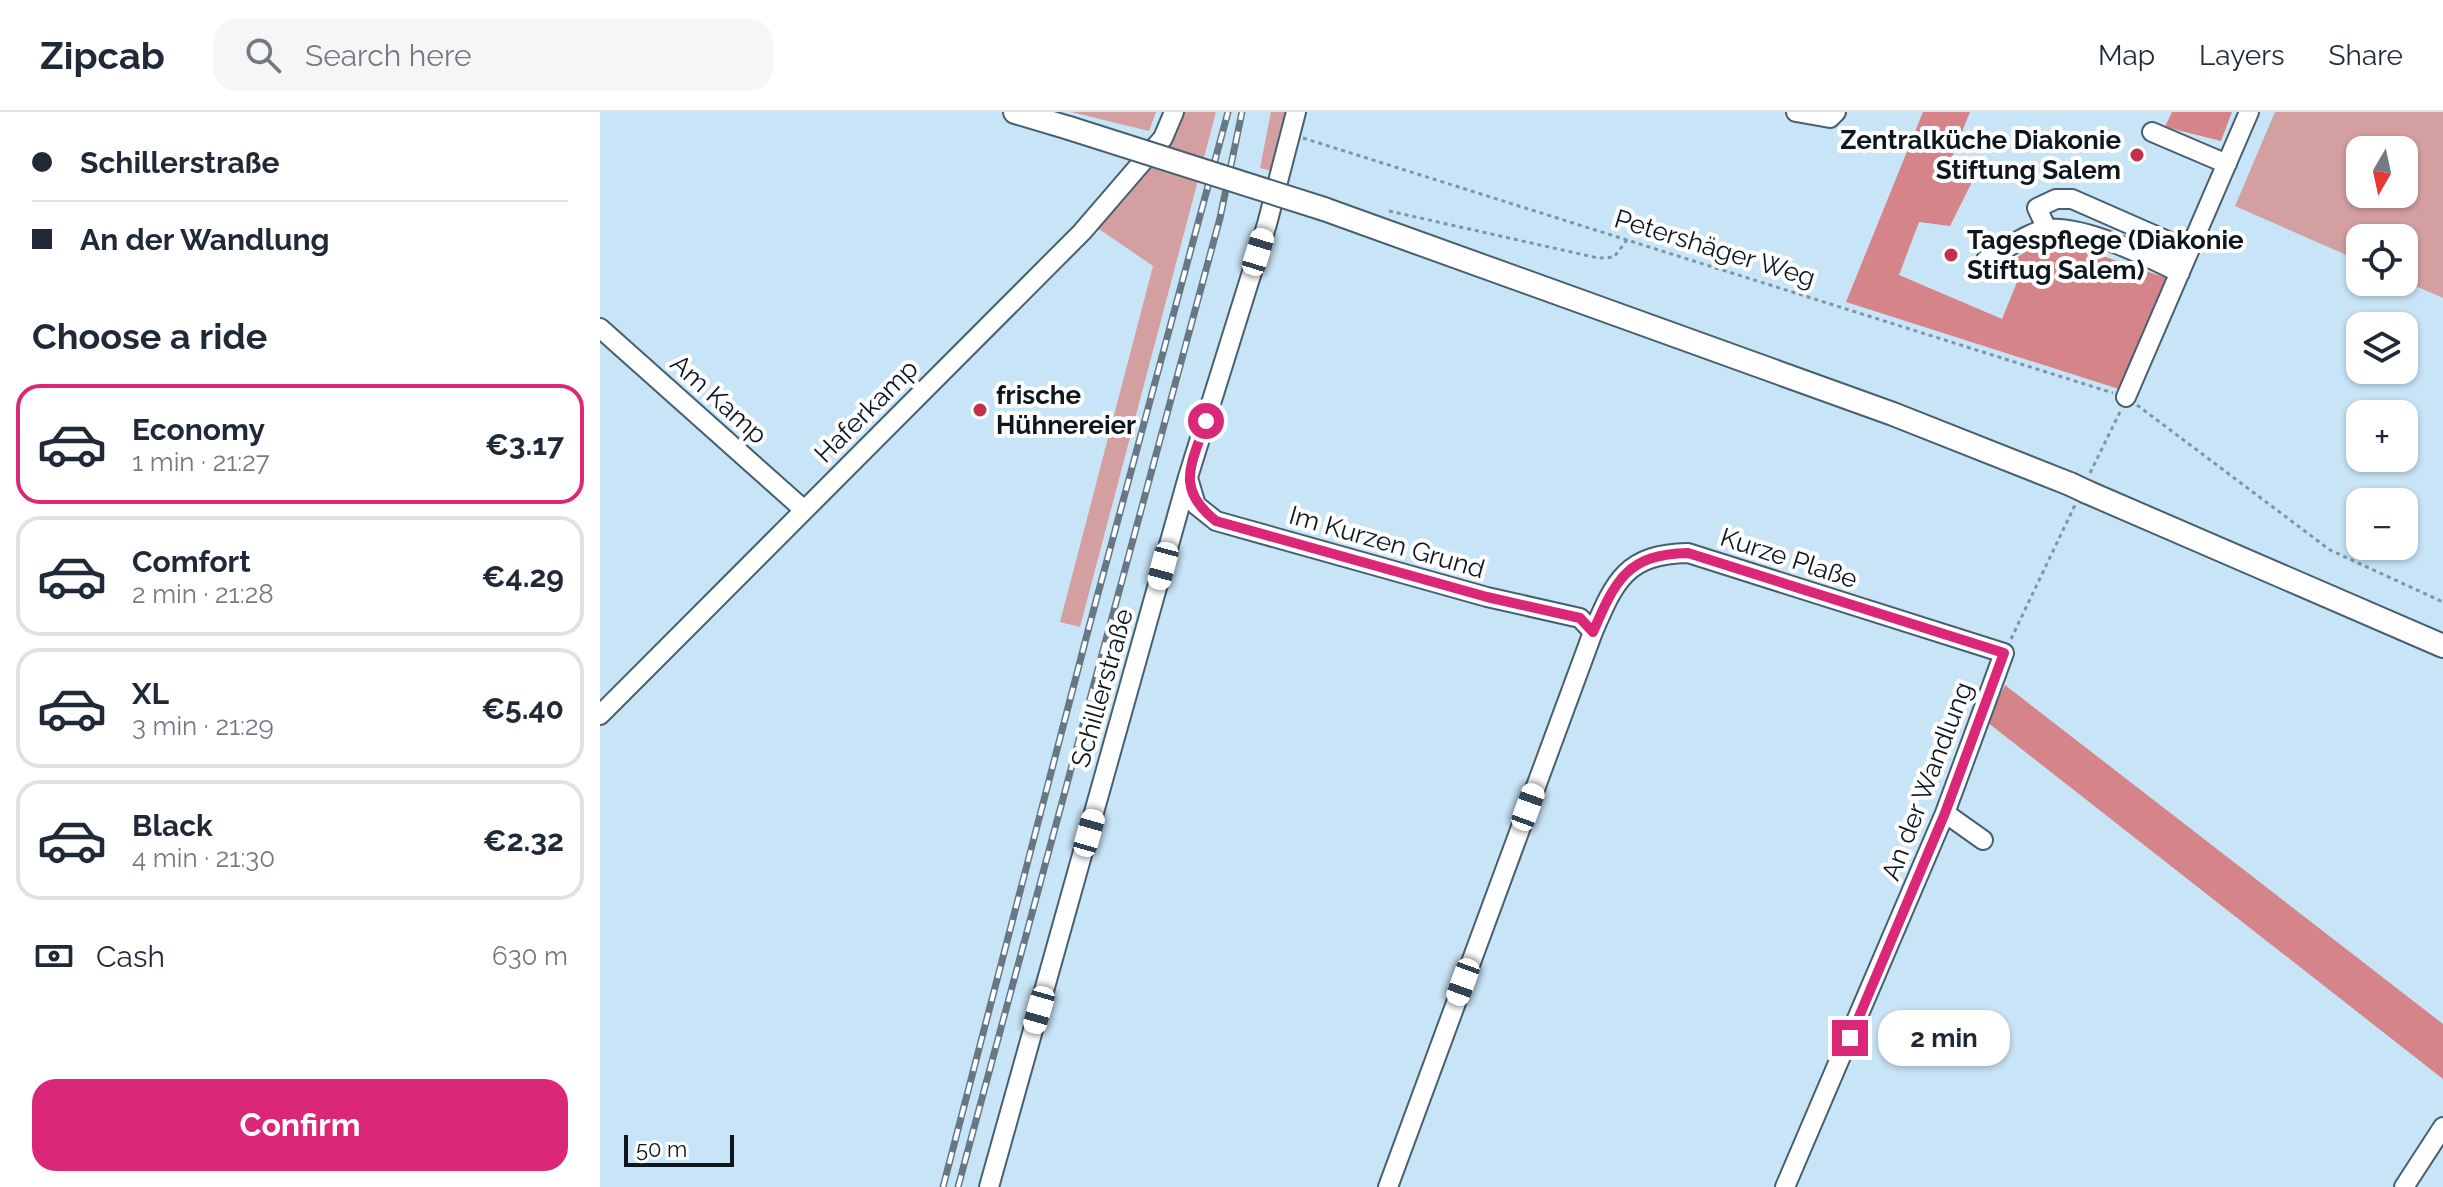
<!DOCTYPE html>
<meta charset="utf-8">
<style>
body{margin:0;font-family:Raleway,sans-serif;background:#f6f6f7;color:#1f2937;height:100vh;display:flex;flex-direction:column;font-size:30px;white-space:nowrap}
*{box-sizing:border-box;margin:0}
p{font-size:26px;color:#747a83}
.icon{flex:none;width:44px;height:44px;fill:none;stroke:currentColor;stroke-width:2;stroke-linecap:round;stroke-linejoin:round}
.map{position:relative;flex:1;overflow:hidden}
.drawer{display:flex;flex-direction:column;background:#fff;width:600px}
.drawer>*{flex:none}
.hud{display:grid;align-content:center;height:176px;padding:0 32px;background:#fff}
.needle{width:52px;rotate:189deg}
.fabs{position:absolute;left:1746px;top:24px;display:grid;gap:16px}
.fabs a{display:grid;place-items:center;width:72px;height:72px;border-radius:16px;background:#fff;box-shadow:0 2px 6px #0004;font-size:40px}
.scale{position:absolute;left:24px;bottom:20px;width:110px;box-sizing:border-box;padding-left:8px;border:4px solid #0d171d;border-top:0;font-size:22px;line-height:28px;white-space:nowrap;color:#0d171d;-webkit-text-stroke:6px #fff;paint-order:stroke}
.end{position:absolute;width:36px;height:36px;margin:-18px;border:10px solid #db2777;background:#fff;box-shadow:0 0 0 4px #fff}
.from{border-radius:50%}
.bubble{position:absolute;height:56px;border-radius:24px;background:#fff;box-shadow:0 2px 6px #0004;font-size:26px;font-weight:700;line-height:56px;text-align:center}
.car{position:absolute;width:24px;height:48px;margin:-24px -12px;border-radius:10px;box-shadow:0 0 6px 2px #0007;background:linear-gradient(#fff 24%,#345 0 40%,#fff 0 76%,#345 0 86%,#fff 0)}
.hud b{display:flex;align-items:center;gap:28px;height:76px;font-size:30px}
.hud b+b{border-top:2px solid #e0e1e3}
.hud i{width:20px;height:20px;background:#1f2937}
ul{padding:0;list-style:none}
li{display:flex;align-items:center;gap:24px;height:120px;margin:0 16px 12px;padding:0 16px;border:4px solid #e0e1e3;border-radius:24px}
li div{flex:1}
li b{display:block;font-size:30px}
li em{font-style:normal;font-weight:700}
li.on{border-color:#db2777}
li>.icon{width:72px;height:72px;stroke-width:1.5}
h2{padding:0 32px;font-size:36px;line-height:96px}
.pay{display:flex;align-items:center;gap:20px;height:88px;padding:0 32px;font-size:30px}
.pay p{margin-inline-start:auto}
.primary-button{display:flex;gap:16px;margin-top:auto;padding:16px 32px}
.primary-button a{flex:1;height:92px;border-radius:24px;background:#db2777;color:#fff;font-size:32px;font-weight:700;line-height:92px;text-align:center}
header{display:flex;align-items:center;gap:48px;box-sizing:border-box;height:112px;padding:0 40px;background:#fff;border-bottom:2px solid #e0e1e3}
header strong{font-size:38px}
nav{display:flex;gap:44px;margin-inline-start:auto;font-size:28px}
.search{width:560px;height:72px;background:#f6f6f7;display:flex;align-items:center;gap:20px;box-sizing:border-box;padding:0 28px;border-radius:24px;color:#747a83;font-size:30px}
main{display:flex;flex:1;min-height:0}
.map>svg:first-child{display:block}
</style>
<header>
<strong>Zipcab</strong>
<div class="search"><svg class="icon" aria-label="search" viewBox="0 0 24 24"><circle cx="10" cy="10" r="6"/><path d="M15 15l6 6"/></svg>Search here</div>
<nav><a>Map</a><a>Layers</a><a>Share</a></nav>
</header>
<main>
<section class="drawer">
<div class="hud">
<b><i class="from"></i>Schillerstraße</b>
<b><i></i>An der Wandlung</b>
</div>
<h2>Choose a ride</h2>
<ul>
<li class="on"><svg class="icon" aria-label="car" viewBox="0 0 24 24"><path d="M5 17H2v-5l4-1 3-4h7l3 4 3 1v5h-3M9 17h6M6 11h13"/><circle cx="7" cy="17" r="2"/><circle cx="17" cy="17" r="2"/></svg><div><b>Economy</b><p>1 min · 21:27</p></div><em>€3.17</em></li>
<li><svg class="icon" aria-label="car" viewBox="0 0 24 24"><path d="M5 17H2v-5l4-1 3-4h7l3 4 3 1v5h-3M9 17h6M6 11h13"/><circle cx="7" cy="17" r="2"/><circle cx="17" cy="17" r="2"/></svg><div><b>Comfort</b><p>2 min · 21:28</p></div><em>€4.29</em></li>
<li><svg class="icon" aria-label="car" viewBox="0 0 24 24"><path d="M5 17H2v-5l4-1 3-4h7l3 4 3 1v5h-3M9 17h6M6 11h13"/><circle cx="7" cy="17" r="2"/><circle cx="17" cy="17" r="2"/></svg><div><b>XL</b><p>3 min · 21:29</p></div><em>€5.40</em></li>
<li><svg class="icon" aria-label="car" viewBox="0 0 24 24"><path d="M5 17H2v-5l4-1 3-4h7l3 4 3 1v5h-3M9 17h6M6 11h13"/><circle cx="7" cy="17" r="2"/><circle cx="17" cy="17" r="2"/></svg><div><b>Black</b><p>4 min · 21:30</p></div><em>€2.32</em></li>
</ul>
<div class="pay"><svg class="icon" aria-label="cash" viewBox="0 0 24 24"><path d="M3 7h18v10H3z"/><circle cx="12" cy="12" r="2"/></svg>Cash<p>630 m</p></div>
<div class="primary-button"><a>Confirm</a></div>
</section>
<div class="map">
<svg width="1843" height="1075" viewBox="0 0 1843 1075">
<rect width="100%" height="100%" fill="#c8e4f7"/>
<path fill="#d49fa1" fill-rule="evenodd" d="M471,0H556L549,19Z
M579,0H616L480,515L460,510L553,154L496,115C530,81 565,47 579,0Z
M671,0H688L676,60L660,56Z
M1675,0H1843V186L1804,169V126H1760V149L1635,94ZM1760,38H1804V82H1760Z"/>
<path fill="#d58489" d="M1323,0H1370L1350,50L1374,66L1350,114L1319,110L1299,163L1402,207L1422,158L1407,152L1448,125L1569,167L1522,278L1246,190Z
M1572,0H1632L1621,29L1565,15Z
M1405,573L1843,912V967L1387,610Z"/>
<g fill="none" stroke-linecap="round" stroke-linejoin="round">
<g stroke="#476070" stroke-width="22">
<path id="minor" d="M1196,0L1230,6L1236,0
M1552,20L1627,52
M1447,117L1437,96L1456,87H1472L1570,130L1568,155
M1386,148C1404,139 1429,119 1448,117C1484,113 1548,145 1580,161
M0,216L203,397
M1526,285L1649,0
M588,366L596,393L616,409L887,485L980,506L993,520
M0,603L482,120L563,26L574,0
M1345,701L1383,728
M389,1075L588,365L667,112L696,0
M788,1075L993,520C1015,469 1026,442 1088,441L1404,541L1345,701L1185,1075
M1804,1075L1843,1015"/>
</g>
<g stroke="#476070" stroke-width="26">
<path id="major" d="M415,0L469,16
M724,97L1293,302L1470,372
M1487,380L1843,534"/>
</g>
<path stroke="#8095a3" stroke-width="3" stroke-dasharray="4 4" stroke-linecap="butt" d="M703,26L1513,281
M789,99L998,146L1014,145L1027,128
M1537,293L1730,438L1843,490
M1490,361L1520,300
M1411,527L1475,393"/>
<use href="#minor" stroke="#fff" stroke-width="18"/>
<use href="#major" stroke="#fff" stroke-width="22"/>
<g stroke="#667885" stroke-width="7">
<path id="rail" d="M343,1075L489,515L628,0
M358,1075L620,106L642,0"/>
</g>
<use href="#rail" stroke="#fff" stroke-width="4" stroke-dasharray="12" stroke-linecap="butt"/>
<g stroke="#476070" stroke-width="26" stroke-linecap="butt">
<path id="major-bridge" d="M469,16L724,97
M1470,372L1487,380"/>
</g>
<use href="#major-bridge" stroke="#fff" stroke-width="22"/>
</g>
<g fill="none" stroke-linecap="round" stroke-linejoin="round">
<path stroke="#db2777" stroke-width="10" d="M606,309C592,352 574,376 616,409L887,485L980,506L993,520C1015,469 1027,442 1088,441L1404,541L1345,701L1250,926"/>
</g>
<g fill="#c1314a" stroke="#fff" stroke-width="3">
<circle cx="1537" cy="43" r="8"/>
<circle cx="1351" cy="143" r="8"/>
<circle cx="380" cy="298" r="8"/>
</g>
<g text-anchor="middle" stroke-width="8" stroke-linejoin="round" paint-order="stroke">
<g font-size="26" font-weight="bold" fill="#0d171d" stroke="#fff" text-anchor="start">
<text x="1521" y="37" text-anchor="end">Zentralküche Diakonie<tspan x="1521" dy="30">Stiftung Salem</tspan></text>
<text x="1367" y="137">Tagespflege (Diakonie<tspan x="1367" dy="30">Stiftug Salem)</tspan></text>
<text x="396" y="292">frische<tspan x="396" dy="30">Hühnereier</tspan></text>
</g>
<g font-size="26" fill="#0d171d" stroke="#fff">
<text transform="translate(1115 136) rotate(17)" y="9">Petershäger Weg</text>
<text transform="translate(119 287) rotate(42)" y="9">Am Kamp</text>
<text transform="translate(266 299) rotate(-45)" y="9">Haferkamp</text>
<text transform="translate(787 430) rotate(16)" y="9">Im Kurzen Grund</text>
<text transform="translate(1189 446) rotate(18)" y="9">Kurze Plaße</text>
<text transform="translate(502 576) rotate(-74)" y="9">Schillerstraße</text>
<text transform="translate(1327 669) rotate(-69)" y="9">An der Wandlung</text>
</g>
</g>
</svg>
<div class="fabs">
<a><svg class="needle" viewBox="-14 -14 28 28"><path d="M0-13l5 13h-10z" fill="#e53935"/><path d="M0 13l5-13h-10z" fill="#747a83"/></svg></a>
<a><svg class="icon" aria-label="locate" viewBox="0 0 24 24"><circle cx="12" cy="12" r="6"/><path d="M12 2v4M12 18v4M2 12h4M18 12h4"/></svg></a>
<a><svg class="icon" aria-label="layers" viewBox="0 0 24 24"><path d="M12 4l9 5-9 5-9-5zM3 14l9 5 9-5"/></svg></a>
<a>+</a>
<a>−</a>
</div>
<div class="scale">50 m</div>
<i class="end from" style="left:606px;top:309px"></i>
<i class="end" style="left:1250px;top:926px"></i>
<div class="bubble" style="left:1278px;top:898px;width:132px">2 min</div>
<i class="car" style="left:658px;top:140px;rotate:17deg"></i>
<i class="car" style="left:563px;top:454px;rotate:195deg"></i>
<i class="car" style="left:928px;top:695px;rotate:20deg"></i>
<i class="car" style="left:489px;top:721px;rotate:16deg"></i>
<i class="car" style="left:863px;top:870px;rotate:200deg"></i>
<i class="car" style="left:439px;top:898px;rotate:196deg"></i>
</div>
</main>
